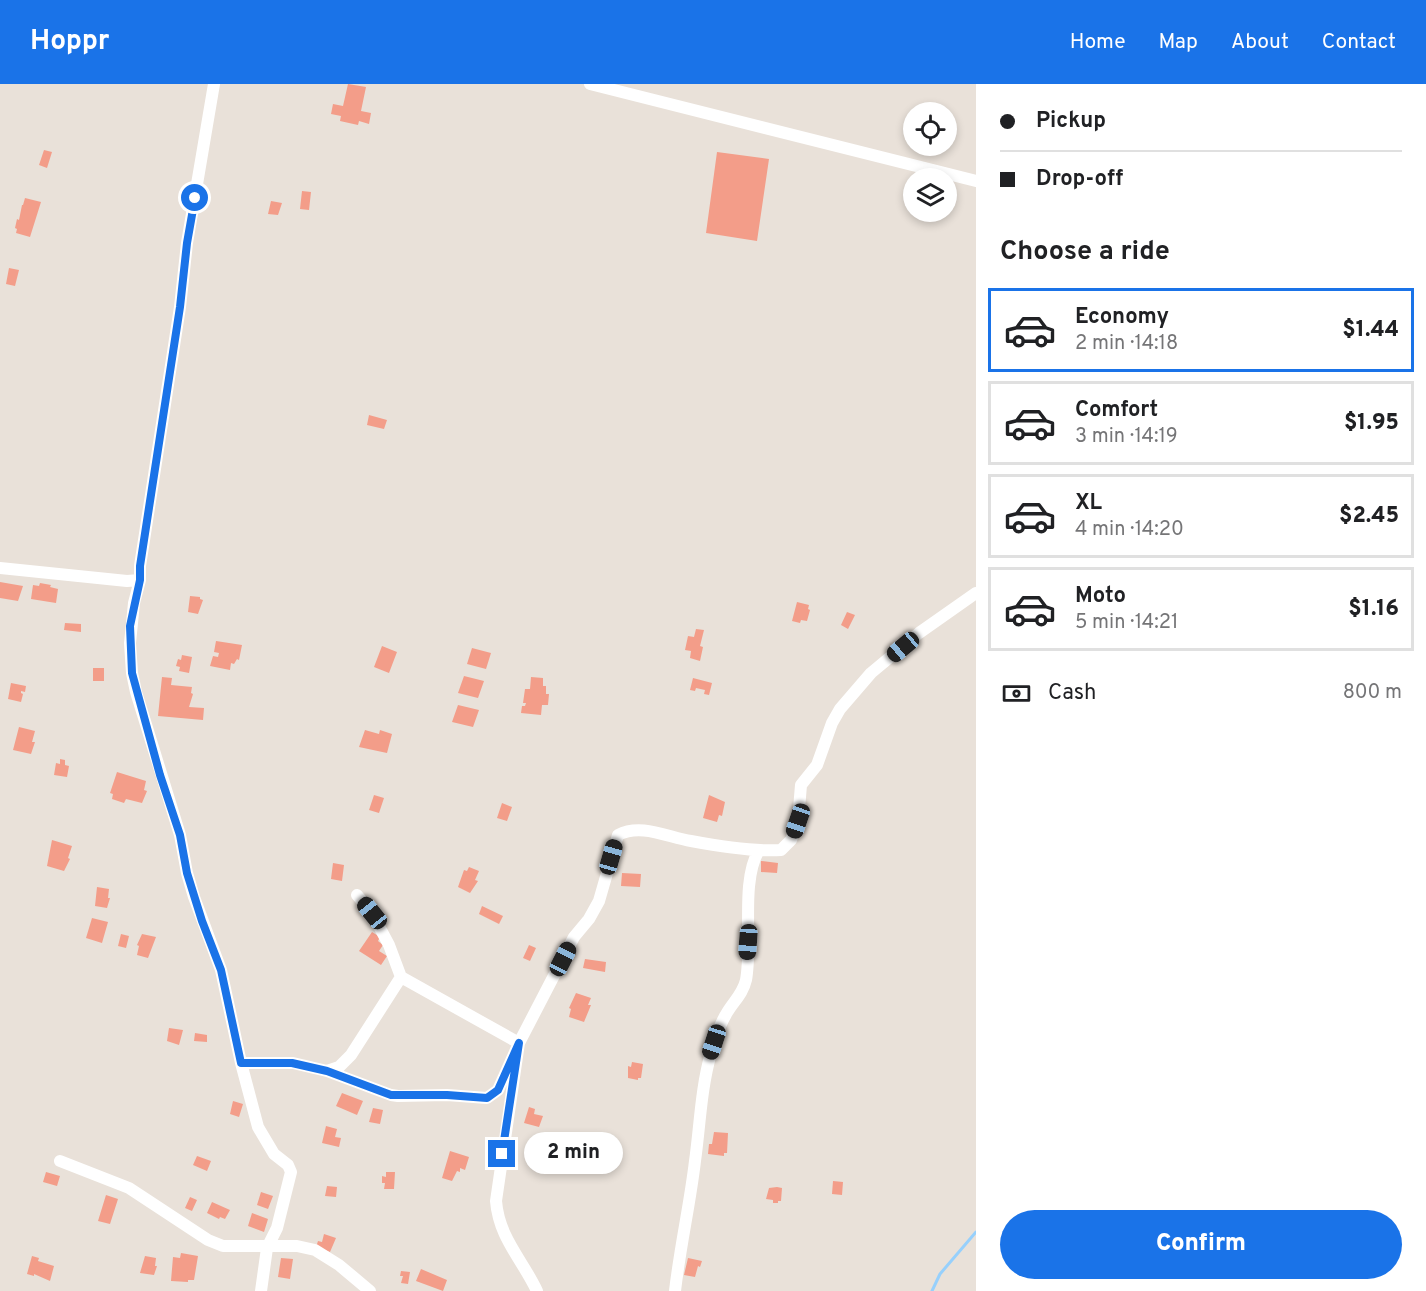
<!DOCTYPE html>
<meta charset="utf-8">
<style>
body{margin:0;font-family:Overpass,sans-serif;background:#f2f2f2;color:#202124;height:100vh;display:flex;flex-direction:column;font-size:22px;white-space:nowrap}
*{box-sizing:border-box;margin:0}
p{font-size:20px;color:#757577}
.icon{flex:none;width:33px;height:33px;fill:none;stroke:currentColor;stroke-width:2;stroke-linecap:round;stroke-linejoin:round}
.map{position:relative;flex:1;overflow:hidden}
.panel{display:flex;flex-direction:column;background:#fff;width:450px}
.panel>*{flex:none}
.banner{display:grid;align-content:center;height:132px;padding:0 24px;background:#fff}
.controls{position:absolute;left:903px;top:18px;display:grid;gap:12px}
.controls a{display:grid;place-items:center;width:54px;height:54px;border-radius:50%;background:#fff;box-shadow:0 3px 9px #0003;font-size:30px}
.end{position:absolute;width:27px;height:27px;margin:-14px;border:8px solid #1a73e8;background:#fff;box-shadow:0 0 0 3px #fff}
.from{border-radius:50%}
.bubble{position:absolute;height:42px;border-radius:21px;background:#fff;box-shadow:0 3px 9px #0003;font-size:20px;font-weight:800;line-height:42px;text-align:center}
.car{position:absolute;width:18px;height:36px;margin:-18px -9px;border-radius:8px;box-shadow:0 0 4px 2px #0007;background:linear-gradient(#222 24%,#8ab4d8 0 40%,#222 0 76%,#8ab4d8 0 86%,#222 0)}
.banner b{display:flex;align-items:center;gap:21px;height:57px;font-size:22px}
.banner b+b{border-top:2px solid #e0e0e0}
.banner i{width:15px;height:15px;background:#202124}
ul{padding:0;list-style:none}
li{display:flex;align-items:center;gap:18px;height:84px;margin:0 12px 9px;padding:0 12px;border:3px solid #e0e0e0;border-radius:0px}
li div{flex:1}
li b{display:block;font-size:22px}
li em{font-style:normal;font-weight:800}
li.active{border-color:#1a73e8}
li>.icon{width:54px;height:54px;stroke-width:1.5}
h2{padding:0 24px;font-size:27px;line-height:72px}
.pay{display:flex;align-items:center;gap:15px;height:66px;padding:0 24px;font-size:22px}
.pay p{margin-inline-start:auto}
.cta{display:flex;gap:12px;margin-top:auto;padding:12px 24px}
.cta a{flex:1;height:69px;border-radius:36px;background:#1a73e8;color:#fff;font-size:24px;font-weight:800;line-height:69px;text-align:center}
header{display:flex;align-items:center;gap:36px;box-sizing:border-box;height:84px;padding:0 30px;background:#1a73e8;color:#fff}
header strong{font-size:28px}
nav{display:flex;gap:33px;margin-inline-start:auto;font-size:21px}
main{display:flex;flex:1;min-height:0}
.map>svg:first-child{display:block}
</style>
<header>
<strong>Hoppr</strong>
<nav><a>Home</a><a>Map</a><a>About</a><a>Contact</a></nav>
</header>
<main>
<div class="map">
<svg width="976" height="1207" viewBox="0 0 976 1207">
<rect width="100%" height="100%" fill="#e9e1d9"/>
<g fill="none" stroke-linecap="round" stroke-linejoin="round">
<path stroke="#97d0fc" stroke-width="3" d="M932,1207L940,1190L976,1148"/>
</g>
<path fill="#f39d89" d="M348,0L366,3L361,27L371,29L369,40L359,37L358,41L340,37L341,32L331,30L333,20L343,22Z
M44,66L52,68L47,84L39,81Z
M717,68L769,75L757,157L706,149Z
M302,107L311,108L309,126L300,125Z
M25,114L41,118L30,153L16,149L17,145L15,144L17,135L19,136L22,121H23Z
M271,117L282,119L278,131L268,130Z
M9,184L19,186L15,202L6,200Z
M369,331L387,336L384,345L367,341Z
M0,498L23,502L18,517L0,514Z
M40,499L51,501L50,503L58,505L56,519L31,515L33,501L39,502Z
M190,512L200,513V515L203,516L198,530L188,528Z
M797,518L809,521L808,525L810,526L807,537L801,536L800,539L792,537Z
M847,528L855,531L848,545L841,541Z
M65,539L81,540V548L64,546Z
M696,545L704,546L700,562L703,563L700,577L690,574L691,567L685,566L688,552L694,553Z
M216,557L242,561L239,576L237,575L234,580L231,579L230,586L210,582L213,572L218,573L219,569L214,568Z
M382,562L397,568L389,589L374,583Z
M472,564L491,569L486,585L467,580Z
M182,571L192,573L189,589L179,587L180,583L176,582L178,575L181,576Z
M93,584H104V597H93Z
M464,592L484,597L478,614L458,609Z
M162,593L172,594L171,601L192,603L191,609L193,610L189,623L204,624L203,636L158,632Z
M531,593L543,594V602H546V610H549L548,621H542L541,631L521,629L522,622H525L526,619H523L525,605H530Z
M693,594L712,599L709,611L704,610L705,606L696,604L695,607L690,606Z
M11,599L26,602L25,608L21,607V609L23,610L21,618L8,615Z
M458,621L479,626L473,643L452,638Z
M19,643L35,647L32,658H35L31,670L13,666Z
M365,646L379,650L380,646L392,650L387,669L359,663Z
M60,675L65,676V681L69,682L67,693L54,691L56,679L60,680Z
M117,688L146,697L144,706L147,707L142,719L126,715L124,719L112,715L113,710L110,709Z
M374,711L384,714L379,729L369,726Z
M709,711L725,718L722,732L719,731L717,738L703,734Z
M502,719L512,723L507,737L497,734Z
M52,756L72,762L68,774L70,775L64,787L47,782Z
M761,777L778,779L777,789L761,788Z
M333,779L344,781L342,797L331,795Z
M469,783L479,787L475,796L478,797L470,809L458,803L464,786L467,787Z
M622,789L641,790L640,803L621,802Z
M97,803L109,805L108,814H110L107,824L95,822Z
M482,822L503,832L499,840L479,830Z
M92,834L108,838L102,859L86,854Z
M372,848L380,853L378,857L383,861L379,867L387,872L381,881L359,867Z
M121,850L129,852L126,864L118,862Z
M142,850L156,853L148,874L137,871L139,862L137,861Z
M529,861L536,864L530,877L523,874Z
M585,875L606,878L605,888L583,884Z
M576,909L591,914L588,921H591L584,938L569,933L571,925L569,924Z
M169,944L183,946L179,961L167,957Z
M195,949L207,951V958L194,957Z
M632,978L643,980L641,994H638V996L628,994V982L631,983Z
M342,1009L363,1017L357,1031L336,1022Z
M233,1017L243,1020L239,1033L230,1030Z
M529,1023L535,1025L534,1030L543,1032L539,1043L524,1039Z
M373,1024L383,1026L380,1040L369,1038Z
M326,1042L337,1045L335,1053L341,1054L339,1063L322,1059Z
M714,1048L728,1049L727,1069H724V1072L708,1070L709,1060H712Z
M450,1067L469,1073L465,1086L460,1084V1088L457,1087L452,1097L442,1094Z
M197,1072L211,1077L207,1087L193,1081Z
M46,1088L60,1092L57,1102L43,1098Z
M386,1088H395L394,1105H384L385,1099H382V1092L386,1093Z
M833,1097L843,1098L842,1111L832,1110Z
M327,1102L337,1103L336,1113L325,1112Z
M777,1103L782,1104L781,1117H778V1119H773V1116L766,1115L769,1104Z
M261,1108L273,1112L268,1125L257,1121Z
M106,1111L118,1115L110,1140L98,1137Z
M190,1113L197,1116L192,1127L185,1124Z
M212,1118L230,1126L225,1135L220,1133L219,1135L207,1129Z
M252,1129L268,1135L264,1148L248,1142Z
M324,1150L336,1154L330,1168L316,1163L318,1157L322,1158Z
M181,1169L198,1172L194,1196H188V1198L171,1197L173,1173L180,1174Z
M32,1172L39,1174L38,1177L54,1182L50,1197L34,1190V1192L27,1190Z
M145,1172L156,1174L155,1182H157L154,1191L140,1189Z
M281,1174L293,1175L290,1195L278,1193Z
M688,1174L702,1177L700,1183L698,1182L695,1193L684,1191Z
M421,1185L447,1196L443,1207L416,1197Z
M401,1187L410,1188L408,1200L401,1199L403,1192H400Z"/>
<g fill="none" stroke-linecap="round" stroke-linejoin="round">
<path stroke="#fff" stroke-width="12" d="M214,0L187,159L180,223L140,482V496L134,519L130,559L132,589L136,608L180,751L187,789L194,813L221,886L241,979L258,1043L274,1070L288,1081L291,1088L277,1144L267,1164L261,1207
M590,0L976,97
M0,484L127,497L140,496
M241,979H293L327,987L391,1011L398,1012L447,1011L487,1014L498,1006L519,959L401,893L389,861L372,829L357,811
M327,987L339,983L351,971L401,893
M60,1077L129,1104L208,1156L223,1162H297L315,1166L339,1181L370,1207
M537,1207C522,1175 499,1154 496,1117L519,959L574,853L589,835L599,817L618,751C641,739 667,753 691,757C718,762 754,768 781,766L791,756L798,737L801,701L817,681L832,639L840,625L871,589L919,549L976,509
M675,1207C680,1163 690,1120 695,1077C700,1041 701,1004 711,969C715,955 720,939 728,927C735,916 743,909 746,896C753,858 740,798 759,766"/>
</g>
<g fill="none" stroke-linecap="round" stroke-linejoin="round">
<path stroke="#1a73e8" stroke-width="8" d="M195,114L187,159L180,223L140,482V496L130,542L132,589L160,691L180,751L187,789L202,837L221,886L241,979H292L327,987L391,1011H447L487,1014L498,1006L519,959L502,1070"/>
</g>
</svg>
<div class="controls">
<a><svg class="icon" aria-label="locate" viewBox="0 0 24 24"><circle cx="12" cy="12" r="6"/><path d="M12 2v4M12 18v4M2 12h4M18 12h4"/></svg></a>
<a><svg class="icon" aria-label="layers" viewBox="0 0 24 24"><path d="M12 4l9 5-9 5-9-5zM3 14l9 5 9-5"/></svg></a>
</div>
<i class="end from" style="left:195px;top:114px"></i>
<i class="end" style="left:502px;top:1070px"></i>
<div class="bubble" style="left:524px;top:1048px;width:99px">2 min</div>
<i class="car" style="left:903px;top:563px;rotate:230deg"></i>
<i class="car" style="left:798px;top:737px;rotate:199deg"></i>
<i class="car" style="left:611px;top:773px;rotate:16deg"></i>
<i class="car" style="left:372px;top:829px;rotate:321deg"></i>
<i class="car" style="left:748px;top:858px;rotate:184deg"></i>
<i class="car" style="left:563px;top:875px;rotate:27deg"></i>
<i class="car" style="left:714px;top:958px;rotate:198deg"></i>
</div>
<section class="panel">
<div class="banner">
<b><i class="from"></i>Pickup</b>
<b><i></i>Drop-off</b>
</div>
<h2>Choose a ride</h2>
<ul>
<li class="active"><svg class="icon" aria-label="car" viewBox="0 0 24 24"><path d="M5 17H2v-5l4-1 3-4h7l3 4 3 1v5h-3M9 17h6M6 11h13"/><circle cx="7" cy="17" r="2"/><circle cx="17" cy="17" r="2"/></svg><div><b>Economy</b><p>2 min · 14:18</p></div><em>$1.44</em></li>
<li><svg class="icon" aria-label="car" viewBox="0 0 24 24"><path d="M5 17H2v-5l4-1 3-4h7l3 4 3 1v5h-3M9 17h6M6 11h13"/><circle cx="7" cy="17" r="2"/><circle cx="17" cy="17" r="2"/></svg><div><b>Comfort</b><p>3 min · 14:19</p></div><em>$1.95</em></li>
<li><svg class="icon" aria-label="car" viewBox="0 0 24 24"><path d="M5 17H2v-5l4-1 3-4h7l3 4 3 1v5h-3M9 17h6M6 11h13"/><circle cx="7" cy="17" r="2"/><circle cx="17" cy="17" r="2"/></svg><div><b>XL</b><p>4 min · 14:20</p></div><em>$2.45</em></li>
<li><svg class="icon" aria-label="car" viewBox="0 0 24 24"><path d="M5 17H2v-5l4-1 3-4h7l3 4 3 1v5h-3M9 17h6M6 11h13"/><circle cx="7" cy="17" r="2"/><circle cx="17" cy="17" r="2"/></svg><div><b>Moto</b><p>5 min · 14:21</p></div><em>$1.16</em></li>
</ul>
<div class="pay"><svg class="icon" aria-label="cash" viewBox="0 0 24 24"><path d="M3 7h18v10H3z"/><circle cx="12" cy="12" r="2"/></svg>Cash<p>800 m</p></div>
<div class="cta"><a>Confirm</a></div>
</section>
</main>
